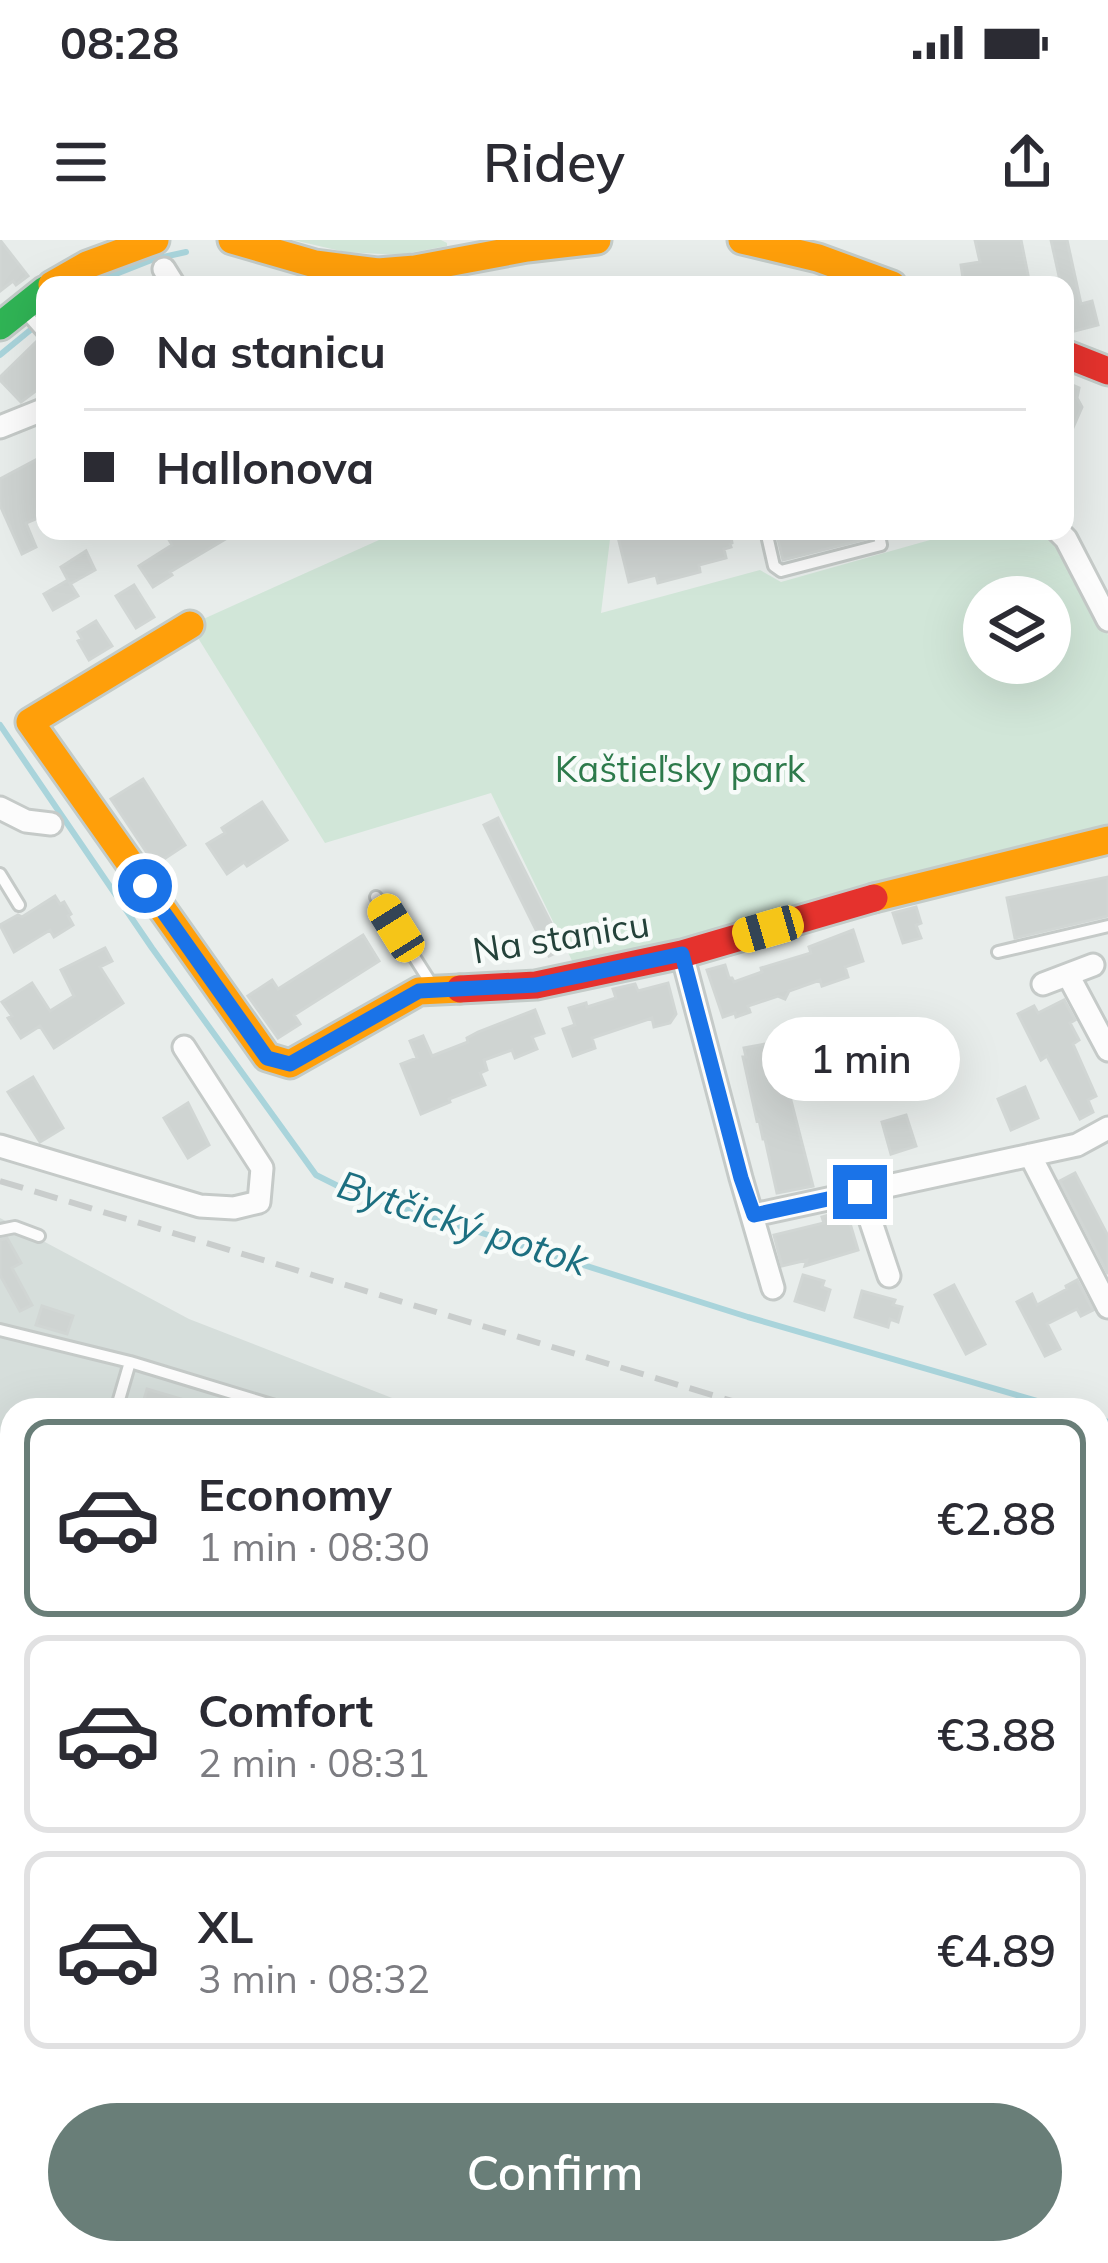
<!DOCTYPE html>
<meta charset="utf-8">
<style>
body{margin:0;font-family:Mulish,sans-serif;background:#f7f7f7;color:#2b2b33;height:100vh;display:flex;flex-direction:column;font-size:45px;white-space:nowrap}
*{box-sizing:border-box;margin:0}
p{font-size:39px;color:#7c7c81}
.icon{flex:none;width:66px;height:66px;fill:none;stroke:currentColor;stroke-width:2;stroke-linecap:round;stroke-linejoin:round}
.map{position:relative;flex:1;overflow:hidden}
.drawer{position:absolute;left:0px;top:1158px;width:1110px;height:867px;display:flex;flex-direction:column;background:#fff;border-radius:36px 36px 0 0;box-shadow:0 12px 48px #0002}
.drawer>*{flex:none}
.banner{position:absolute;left:36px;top:36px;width:1038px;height:264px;border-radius:24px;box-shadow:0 12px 48px #0002;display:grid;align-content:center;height:264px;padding:0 48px;background:#fff}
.fabs{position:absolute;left:963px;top:336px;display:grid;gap:24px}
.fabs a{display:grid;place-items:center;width:108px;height:108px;border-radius:50%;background:#fff;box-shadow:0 12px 48px #0002;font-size:60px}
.end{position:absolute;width:54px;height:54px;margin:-27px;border:15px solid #1a73e8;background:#fff;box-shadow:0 0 0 6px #fff}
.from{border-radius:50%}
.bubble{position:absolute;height:84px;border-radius:42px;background:#fff;box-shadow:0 12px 48px #0002;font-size:39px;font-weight:600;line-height:84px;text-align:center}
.car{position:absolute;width:36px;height:72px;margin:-36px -18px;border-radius:15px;box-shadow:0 0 9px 3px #0007;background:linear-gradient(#f5c518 24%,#345 0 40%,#f5c518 0 76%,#345 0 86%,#f5c518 0)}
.banner b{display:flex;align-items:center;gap:42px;height:114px;font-size:45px}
.banner b+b{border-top:3px solid #e1e1e2}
.banner i{width:30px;height:30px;background:#2b2b33}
ul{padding:21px 0 0;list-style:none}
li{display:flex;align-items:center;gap:36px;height:198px;margin:0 24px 18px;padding:0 24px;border:6px solid #e1e1e2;border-radius:24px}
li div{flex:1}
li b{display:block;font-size:45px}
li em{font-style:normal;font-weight:600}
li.current{border-color:#697e78}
li>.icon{width:108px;height:108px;stroke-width:1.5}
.cta{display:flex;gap:24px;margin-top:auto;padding:24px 48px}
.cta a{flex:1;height:138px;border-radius:72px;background:#697e78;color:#fff;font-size:48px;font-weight:600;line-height:138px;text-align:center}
.status{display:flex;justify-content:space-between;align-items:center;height:84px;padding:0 60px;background:#fff;direction:ltr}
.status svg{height:33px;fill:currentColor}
header{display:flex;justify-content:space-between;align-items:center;height:156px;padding:0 48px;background:#fff;font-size:54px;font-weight:600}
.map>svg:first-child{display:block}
</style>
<div class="status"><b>08:28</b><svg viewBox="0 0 49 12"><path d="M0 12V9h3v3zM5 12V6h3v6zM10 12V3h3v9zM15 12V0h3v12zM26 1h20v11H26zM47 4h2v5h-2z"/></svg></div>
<header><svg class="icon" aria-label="menu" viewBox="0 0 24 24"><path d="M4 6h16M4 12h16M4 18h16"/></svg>Ridey<svg class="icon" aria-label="share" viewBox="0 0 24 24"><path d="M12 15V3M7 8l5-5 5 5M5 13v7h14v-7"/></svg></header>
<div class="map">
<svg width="1108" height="2023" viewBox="0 0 1108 2023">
<rect width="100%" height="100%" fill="#e8edeb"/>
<path fill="#d6dedb" d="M0,978L189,1079L423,1170H12V2013H630L627,2023H0Z"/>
<path fill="#d1e6d8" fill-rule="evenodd" d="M293,0H441L447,3V6L399,15L345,12Z
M399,291H611L601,373L760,330L781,342L962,291H1050L1108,395V592L575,727L491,553L325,603L190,385ZM984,357H1050V423H984Z
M1108,1962V2023H627L630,2013H1098V1963Z"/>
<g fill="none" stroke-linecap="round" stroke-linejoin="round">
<path stroke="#a9d4db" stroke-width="6" d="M88,45L154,19L186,12
M0,115L45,78
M0,485L152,708L316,935L346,950L748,1077L1068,1170
M1098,1179L1108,1182"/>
</g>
<path fill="#cfd4d2" stroke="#d1d6d4" stroke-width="3" d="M0,0L28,36L16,45L13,41L0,51Z
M975,0H1021L1030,45H995L994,41L964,45L961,25L980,22Z
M1051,0H1067L1081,64L1092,61L1098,85L1071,92L1065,64V45H1061Z
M37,101L45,105V144L21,162L0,140V137Z
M1065,142L1079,148L1077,158L1082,167L1065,206Z
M45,215V275L26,283L36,307L22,314L0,265V239Z
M164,291H239L170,332L172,335L153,347L139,326L172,305Z
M644,291H730L732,303L730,304L731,307L724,309L726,318L699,325L700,332L658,343L656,335L629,342L618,297Z
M776,291H868L870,298L783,320Z
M86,311L95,330L70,344L61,327Z
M68,340L78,356L53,370L44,354Z
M134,345L154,377L136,388L116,356Z
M96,381L112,406L89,420L78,401L82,399L78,392Z
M143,539L185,605L155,625L111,559Z
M262,562L287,600L247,626L244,622L227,634L207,604L225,593L222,588Z
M498,578L564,709L549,716L484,585Z
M1108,637V676L1015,698L1007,658Z
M55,656L60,664L64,662L71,674L68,676L73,685L54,697L50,690L14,712L0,685L18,675L22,677Z
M916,667L921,683L916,685L921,698L903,703L893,673Z
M853,690L863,721L845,727L848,737L822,746L820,740L789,751L785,759L778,756L748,766L750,772L736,777L735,773L723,777L707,730L725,725L729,738H732L734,742L762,732L761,728L811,713L809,707Z
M363,695L379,721L294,775L300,784L278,798L248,756L272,740L278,749Z
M105,708L112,721L100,727L123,763L54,808L40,786L21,798L8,778L12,776L2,762L32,743L50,771L74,756L61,730Z
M668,743L676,774L670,783L654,787L652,778L592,798L595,808L573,816L563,789L575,785L569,768L586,763L587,767L616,758L613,749L635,744L638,751Z
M1064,760L1075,780L1070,783L1079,800L1073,804L1096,856L1088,860L1093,872L1080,879L1047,816L1041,820L1018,774L1034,766L1038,773Z
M535,770L544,793L532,797L537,809L515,818L512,810L484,820L487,830L480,833L485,845L449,859L450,862L421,874L401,824L417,818L410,801L423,796L432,816L468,802L467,798L478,792Z
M776,802L813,946L777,953L765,899H763L759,880L757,881L743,817H746L744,808Z
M33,837L63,888L40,902L8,852Z
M1025,847L1038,878L1011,890L998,859Z
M188,863L209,905L188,918L164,878Z
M906,875L916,906L891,914L882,882Z
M1075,933L1108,996V1034L1060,941Z
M846,970L858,1010L805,1026L807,1020L782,1026L774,995L824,983L822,977Z
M7,998L21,1023L12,1028L32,1065L20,1071L0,1035V1000Z
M803,1035L824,1041L822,1047L830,1050L824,1070L795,1061Z
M1077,1040L1093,1070L1081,1076L1077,1069L1047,1084L1060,1109L1045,1116L1017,1062L1032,1054L1037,1065L1067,1049L1066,1046Z
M954,1045L985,1104L966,1114L935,1055Z
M862,1051L895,1060L893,1065L902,1067L898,1082L890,1079L888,1087L855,1077Z
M42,1066L73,1076L67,1094L36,1085Z
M147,1149L205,1166V1170H141Z"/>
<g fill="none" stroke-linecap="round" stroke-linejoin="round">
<g stroke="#c5cac8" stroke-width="16">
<path id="lane" d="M23,70L45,95
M766,291L774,326L781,331L881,305L878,291
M0,634L19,665
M376,657L434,748
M998,712L1108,686
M0,990L15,987L39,996
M0,1090L130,1122L288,1170
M116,1170L130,1122
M0,1208L12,1211
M0,1312L12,1273
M0,1539L12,1501
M0,1663L12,1667
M0,1728L12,1731
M524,2013L557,2023
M158,2023L161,2013
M442,2023L446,2013
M610,2023L614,2013"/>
</g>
<g stroke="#c5cac8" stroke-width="27">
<path id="street" d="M164,29L174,45
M0,187L45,169
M1058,291L1066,299L1108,380
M0,568L26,581L51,584
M682,714L741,938L773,1048
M1068,735L1108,810
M1043,744L1093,725
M0,906L200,966L234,968L259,962L262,928L184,807
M1030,915L1108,1067
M861,952L889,1036
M754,975L1077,905L1108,888"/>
</g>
<g stroke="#c3cbc8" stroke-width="33">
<path id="fast" d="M0,86L45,50"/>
</g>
<g stroke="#c3cbc8" stroke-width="33">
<path id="slow" d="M232,0L315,24L378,32L415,29L527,8L597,0
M742,0L818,18L892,45
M52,45L87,25L155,0
M190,385L30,482L267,817L290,824L419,751L460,749
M874,658L1108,600"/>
</g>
<g stroke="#c3cbc8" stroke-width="33">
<path id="jam" d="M1065,114L1108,131
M460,749L536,745L682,714L874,658"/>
</g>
<use href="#lane" stroke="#fcfcfc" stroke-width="10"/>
<use href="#street" stroke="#fcfcfc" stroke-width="21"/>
<use href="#fast" stroke="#30b455" stroke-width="27"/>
<use href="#slow" stroke="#ff9f0a" stroke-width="27"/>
<use href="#jam" stroke="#e5322d" stroke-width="27"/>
<path stroke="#c9cdcc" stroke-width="6" stroke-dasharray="24 12" stroke-linecap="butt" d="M0,941L762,1170
M1098,1271L1108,1274"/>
</g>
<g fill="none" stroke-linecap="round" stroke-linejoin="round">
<path stroke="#1a73e8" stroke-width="15" d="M145,646L267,818L290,824L419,751L536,745L682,714L741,938L754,975L860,952"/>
</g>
<g text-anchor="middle" stroke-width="9" stroke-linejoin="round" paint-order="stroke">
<g font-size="36" fill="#2d7a4b" stroke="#f7fbf9">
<text x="680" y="542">Kaštieľsky park</text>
</g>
<g font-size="36" fill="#24423a" stroke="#f7fbf9">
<text transform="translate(561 697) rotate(-9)" y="13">Na stanicu</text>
</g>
<g font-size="39" font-style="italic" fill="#1c6f80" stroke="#f7fbf9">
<text transform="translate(463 983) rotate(18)" y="14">Bytčický potok</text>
</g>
</g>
</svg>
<div class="fabs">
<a><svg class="icon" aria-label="layers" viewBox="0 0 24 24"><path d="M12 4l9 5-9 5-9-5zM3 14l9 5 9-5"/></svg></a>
</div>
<i class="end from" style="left:145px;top:646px"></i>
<i class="end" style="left:860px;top:952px"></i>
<div class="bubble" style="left:762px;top:777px;width:198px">1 min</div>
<i class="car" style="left:396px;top:688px;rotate:328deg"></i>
<i class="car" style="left:768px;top:689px;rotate:254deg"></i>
<div class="banner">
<b><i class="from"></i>Na stanicu</b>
<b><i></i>Hallonova</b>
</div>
<section class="drawer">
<ul>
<li class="current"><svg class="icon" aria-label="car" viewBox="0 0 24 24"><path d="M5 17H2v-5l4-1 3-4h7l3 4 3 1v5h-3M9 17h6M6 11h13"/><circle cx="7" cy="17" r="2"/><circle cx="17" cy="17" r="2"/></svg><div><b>Economy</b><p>1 min · 08:30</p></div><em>€2.88</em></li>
<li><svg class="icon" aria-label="car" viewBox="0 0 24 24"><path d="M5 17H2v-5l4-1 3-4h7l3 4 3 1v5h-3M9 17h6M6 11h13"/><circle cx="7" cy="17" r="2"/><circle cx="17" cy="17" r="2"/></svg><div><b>Comfort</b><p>2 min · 08:31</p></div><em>€3.88</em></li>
<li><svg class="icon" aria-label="car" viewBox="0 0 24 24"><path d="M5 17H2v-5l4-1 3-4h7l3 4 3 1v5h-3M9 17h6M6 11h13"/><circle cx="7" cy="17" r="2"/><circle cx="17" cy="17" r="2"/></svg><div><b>XL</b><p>3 min · 08:32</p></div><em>€4.89</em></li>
</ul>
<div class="cta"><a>Confirm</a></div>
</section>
</div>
